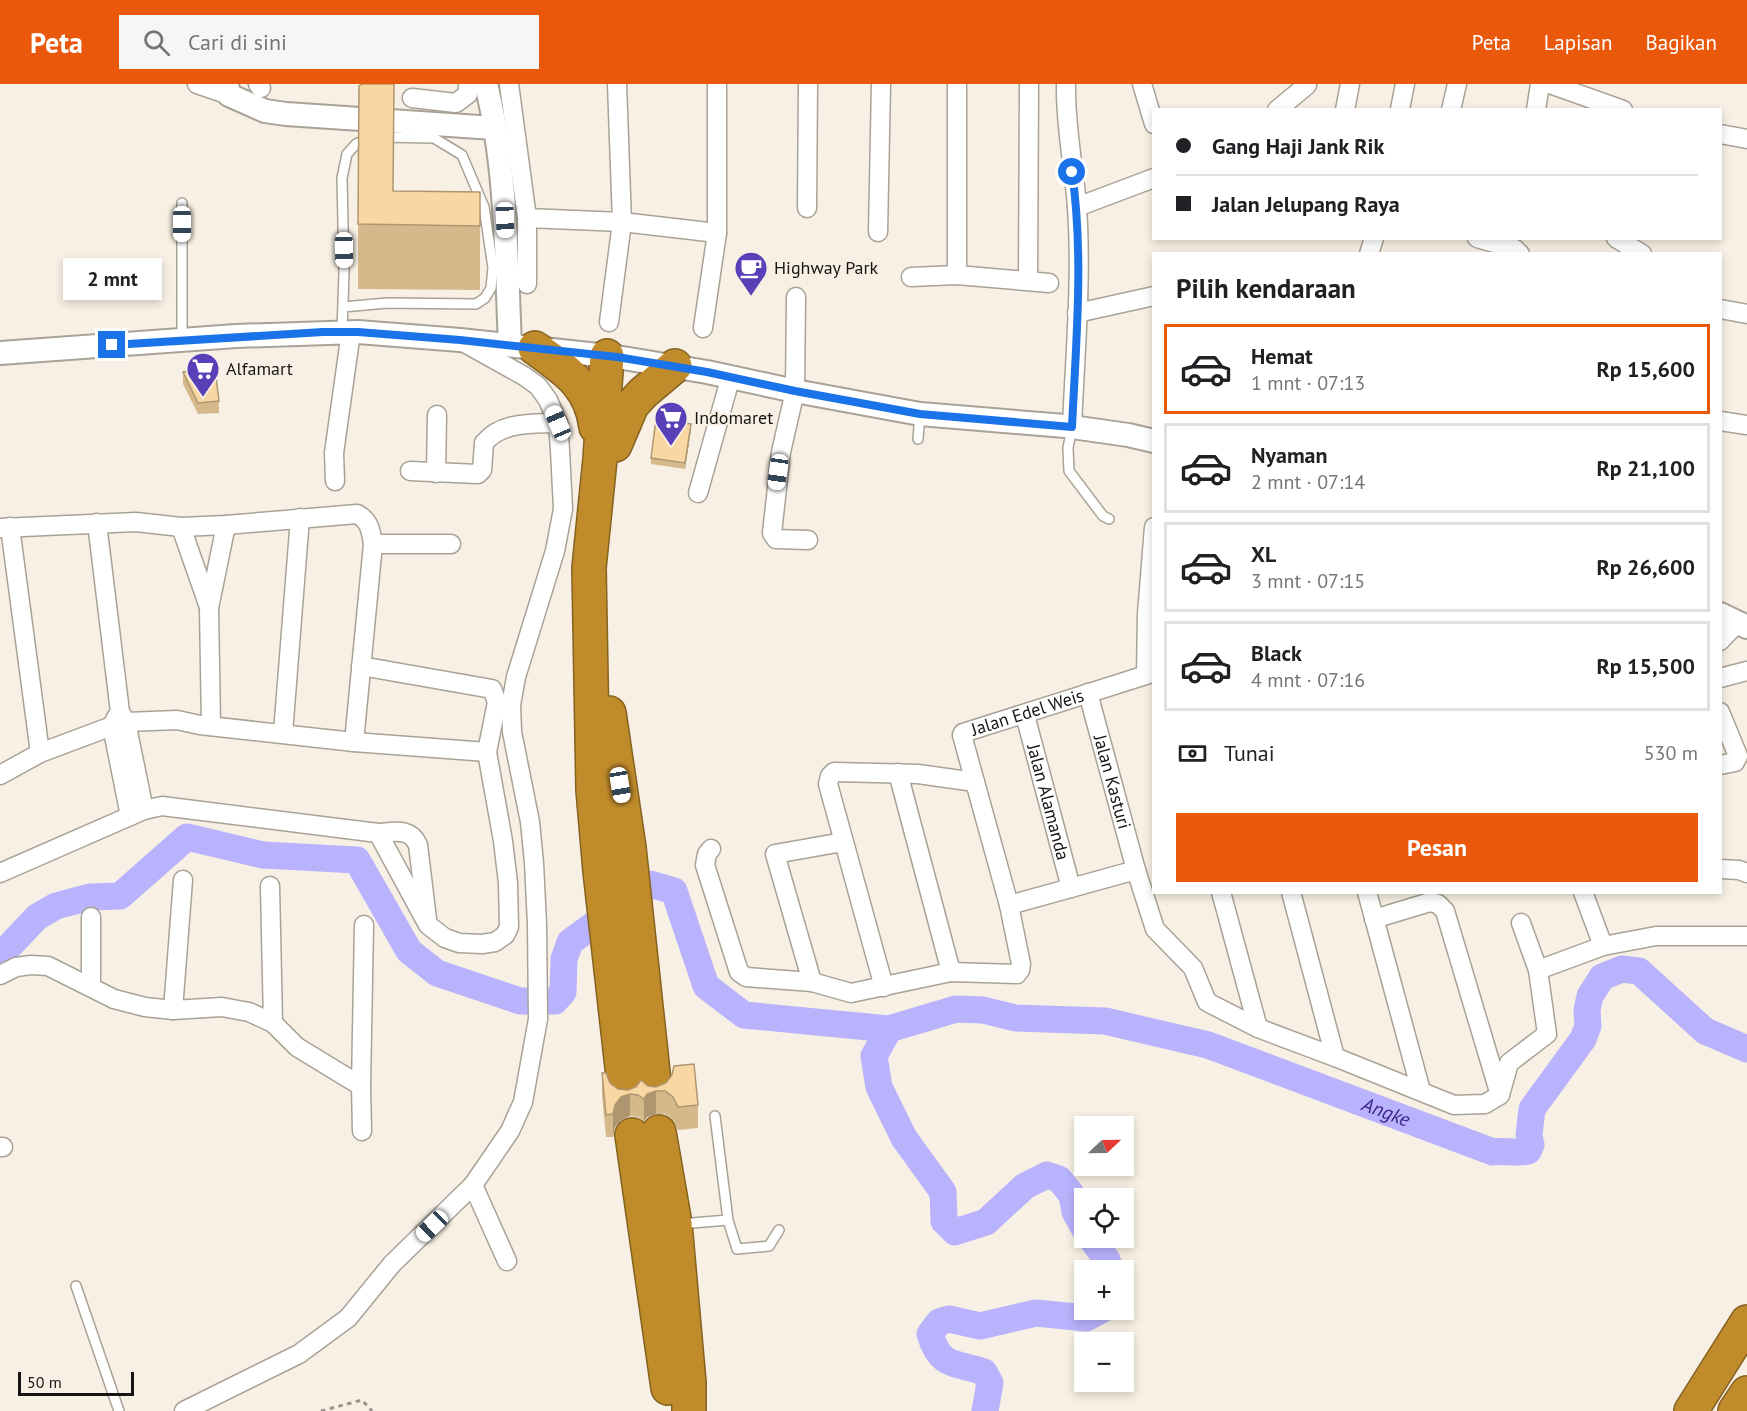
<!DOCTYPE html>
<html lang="id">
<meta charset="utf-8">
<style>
body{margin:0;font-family:"PT Sans",sans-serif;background:#f6f6f6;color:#202124;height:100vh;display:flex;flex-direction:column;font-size:22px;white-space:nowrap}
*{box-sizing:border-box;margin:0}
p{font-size:20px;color:#757577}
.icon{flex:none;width:33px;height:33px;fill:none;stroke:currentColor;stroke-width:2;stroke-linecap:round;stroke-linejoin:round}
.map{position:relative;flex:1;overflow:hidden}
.drawer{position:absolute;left:1152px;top:168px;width:570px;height:642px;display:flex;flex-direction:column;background:#fff;border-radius:0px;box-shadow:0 3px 9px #0003}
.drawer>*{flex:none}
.top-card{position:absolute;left:1152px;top:24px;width:570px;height:132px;border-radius:0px;box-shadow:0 3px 9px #0003;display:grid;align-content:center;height:132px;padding:0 24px;background:#fff}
.needle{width:39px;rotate:68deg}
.controls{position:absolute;left:1074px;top:1032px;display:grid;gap:12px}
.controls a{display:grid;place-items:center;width:60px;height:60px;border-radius:0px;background:#fff;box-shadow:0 3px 9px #0003;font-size:30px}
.scale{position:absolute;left:18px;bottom:15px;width:116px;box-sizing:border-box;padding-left:6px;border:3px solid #181612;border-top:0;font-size:16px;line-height:21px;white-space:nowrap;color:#181612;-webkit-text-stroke:4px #f8f0e4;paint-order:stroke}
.end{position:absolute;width:27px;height:27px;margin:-14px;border:8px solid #1a73e8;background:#fff;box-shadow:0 0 0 3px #fff}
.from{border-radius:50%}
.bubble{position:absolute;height:42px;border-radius:0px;background:#fff;box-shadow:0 3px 9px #0003;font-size:20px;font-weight:700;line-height:42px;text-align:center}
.car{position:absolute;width:18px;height:36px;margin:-18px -9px;border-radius:8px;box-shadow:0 0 4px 2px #0007;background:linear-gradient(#fff 24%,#345 0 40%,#fff 0 76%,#345 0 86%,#fff 0)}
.top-card b{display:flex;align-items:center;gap:21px;height:57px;font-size:22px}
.top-card b+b{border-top:2px solid #e0e0e0}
.top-card i{width:15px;height:15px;background:#202124}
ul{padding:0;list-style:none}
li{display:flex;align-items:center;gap:18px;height:90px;margin:0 12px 9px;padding:0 12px;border:3px solid #e0e0e0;border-radius:0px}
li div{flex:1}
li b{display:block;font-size:22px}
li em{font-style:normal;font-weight:700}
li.on{border-color:#ea580c}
li>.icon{width:54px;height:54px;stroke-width:1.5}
h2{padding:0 24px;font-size:27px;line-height:72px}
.pay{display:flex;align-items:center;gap:15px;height:66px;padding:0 24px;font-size:22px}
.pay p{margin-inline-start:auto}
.action{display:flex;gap:12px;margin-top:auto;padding:12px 24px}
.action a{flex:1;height:69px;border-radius:0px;background:#ea580c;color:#fff;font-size:24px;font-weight:700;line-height:69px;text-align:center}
header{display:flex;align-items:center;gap:36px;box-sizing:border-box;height:84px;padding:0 30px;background:#ea580c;color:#fff}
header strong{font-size:28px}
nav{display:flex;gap:33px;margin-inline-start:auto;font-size:21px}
.search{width:420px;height:54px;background:#f6f6f6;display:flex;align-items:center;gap:15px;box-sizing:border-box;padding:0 21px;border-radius:0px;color:#757577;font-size:22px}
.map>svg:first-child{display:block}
</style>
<header>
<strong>Peta</strong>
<div class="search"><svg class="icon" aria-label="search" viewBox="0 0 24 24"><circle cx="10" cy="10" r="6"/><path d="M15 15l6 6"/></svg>Cari di sini</div>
<nav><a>Peta</a><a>Lapisan</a><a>Bagikan</a></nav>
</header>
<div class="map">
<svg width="1747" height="1327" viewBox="0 0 1747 1327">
<rect width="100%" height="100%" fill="#f8f0e4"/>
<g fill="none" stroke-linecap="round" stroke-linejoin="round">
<g stroke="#b8b3fc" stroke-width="27">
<path id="s1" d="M0,872L37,833L56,822L90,813L120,812L187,753L263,771L357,776L409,867L437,889L520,917H555L563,908L564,875L570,858L650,800L674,807L706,902L744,931L889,945L956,925L983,926L1015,934L1105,937L1208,961L1493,1068C1504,1066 1517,1070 1528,1067L1531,1061L1529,1051L1532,1025L1583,955L1588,942L1587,926L1590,912L1602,893L1622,885L1639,887L1705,947L1747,965"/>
<path d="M889,945L874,972L879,1003L904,1054L943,1108L944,1137L955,1148L986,1138L1025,1102L1047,1091L1059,1095L1072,1111L1075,1128L1084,1144"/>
<path d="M1091,1154L1107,1176L1110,1186"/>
<path d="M985,1327L990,1299L984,1288C955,1278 940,1284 930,1250L939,1238L949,1235L980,1242L1036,1229L1086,1234L1101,1226"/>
</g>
<g stroke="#a9a296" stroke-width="12">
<path id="service" d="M182,119V254
M343,223L387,219L476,220L485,214L491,204L493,184L484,123L462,71L434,54L382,53
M342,247L344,189L342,94L347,70L356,60L369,54
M1072,343L1068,364L1069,387L1103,432L1109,435
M918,355L920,330
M728,1136L737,1165L769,1162L779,1146
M680,1140L728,1136L715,1032
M76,1202L119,1327"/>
</g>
<g stroke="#a9a296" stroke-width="21">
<g id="minor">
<path d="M197,0L229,11"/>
<path d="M258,0L261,4"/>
<path d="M509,0L527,134"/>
<path d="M1066,0C1065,42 1074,82 1077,123C1082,196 1075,270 1072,343"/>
<path d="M1142,0L1154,40"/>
<path d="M1550,0L1623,26"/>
<path d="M412,14L456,19L468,10V0"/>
<path d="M1400,25L1405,0"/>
<path d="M1277,26L1307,1"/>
<path d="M1345,26L1350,0"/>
<path d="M1451,26L1457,0"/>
<path d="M1536,26L1540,0"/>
<path d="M1720,50L1747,55"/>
<path d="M1077,123L1154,94"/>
<path d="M807,124L808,0"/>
<path d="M878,148L881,0"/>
<path d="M1477,154L1515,165L1520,170"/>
<path d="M1616,154L1642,170"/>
<path d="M1369,170L1374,154"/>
<path d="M957,191V0"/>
<path d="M911,193L957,191L1049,199"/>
<path d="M1028,196L1029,0"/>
<path d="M527,200V134L622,138L717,149"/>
<path d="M796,213L795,307L781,368L772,449L776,455L808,456"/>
<path d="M1720,225L1747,230"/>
<path d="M1077,229L1154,212"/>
<path d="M609,238L622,138L617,0"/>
<path d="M703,244L717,149V0"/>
<path d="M1720,337L1747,341"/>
<path d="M410,387L478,390L482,386L484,359C502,337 532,340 558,339"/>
<path d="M436,389L437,331"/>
<path d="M335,397L334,369L351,248"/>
<path d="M698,409L731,292"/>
<path d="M97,439L120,628L126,638L144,726"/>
<path d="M10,443L40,669"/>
<path d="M181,443L209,523"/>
<path d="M0,444L136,438L181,443L226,441L357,430C369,436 371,446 373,460L354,658"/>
<path d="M373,460H451"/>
<path d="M1720,557L1737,539"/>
<path d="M361,582L492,605L497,618L487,668L503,757L508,799L509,843L505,851L495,858L482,860L459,859L445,854L428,841L378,749"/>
<path d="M1720,594L1747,587"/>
<path id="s2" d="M1088,609L1136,786L1155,845L1193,884L1207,918L1258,944L1335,973L1454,1021L1485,1020L1500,1011L1509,979L1547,950L1538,886L1603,862L1656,852H1747"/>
<path d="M1720,628L1738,672L1735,678L1720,681"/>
<path id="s3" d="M1025,631L1071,804"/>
<path d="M117,632L112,642L130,732"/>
<path d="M211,642L209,524L226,441"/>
<path d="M283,649L300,434"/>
<path d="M898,689L951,888"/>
<path d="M0,691L40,669L112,642L126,638L177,636L200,641L354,658L487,668"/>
<path d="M711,765L707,770L705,781L739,888L746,893L812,898L851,909L951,888L1017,890L1020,886L1021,880L1009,821"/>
<path d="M1720,785L1739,786L1747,789"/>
<path id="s4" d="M1136,786L1009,821L962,651L963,649L1146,591L1147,530L1154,443"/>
<path d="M0,789L144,726L162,722L378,749C394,748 410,743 418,761L427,835"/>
<path d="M270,802L273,939"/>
<path d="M1221,808L1258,944"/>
<path d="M1291,808L1335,973"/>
<path d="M1367,808L1421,1007"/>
<path d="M1583,808L1603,862"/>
<path d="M1374,835L1430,818L1438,820L1445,827L1500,1011"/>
<path d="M1521,839L1538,886"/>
<path d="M0,891L16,883L31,881L48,882L114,915L145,923L173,926L222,923L249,928L273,939L297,963L361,1002L364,841"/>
<path d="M812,898L775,770L843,758"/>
<path d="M91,902V833"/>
<path d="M884,903L828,700L830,692L834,688L918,690L975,698"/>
<path d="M173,926L183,796"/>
<path d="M361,1002L362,1047"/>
<path d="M0,1063H3"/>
<path d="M473,1101L507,1177"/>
<path d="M184,1327L299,1270L348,1234L392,1180L473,1101L510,1047L523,1018L538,935L537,840L534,779L530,738L512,648L511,621L516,593L555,467L563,425L560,366L558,339L548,316L538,302L524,292L463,258"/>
</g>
</g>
<g stroke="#a9a296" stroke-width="26">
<path id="tertiary" d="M227,0L229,11L265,27L286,30L494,44
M486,0C507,84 506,174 510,261
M0,269L236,252L358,248L460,256L617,273L707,288L795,307L920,330L1065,342L1128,351L1154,357
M1720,530L1747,543"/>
</g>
<g stroke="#856222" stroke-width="36">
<path id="motorway" d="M535,264C567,287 591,302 596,343
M607,272L600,375L589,484L593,706L600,787L625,1010
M615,361L632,321L643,309L675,282
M609,629L629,764L655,1007
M659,1048L675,1140L689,1299V1327
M632,1051L668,1304
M1691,1327L1747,1238
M1735,1327L1747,1309"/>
</g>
<path stroke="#99948b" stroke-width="3" stroke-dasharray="4.5 4.5" stroke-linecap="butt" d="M321,1327L362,1316L372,1327"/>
<use href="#service" stroke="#fff" stroke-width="9"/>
<use href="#minor" stroke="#fff" stroke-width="18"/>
<use href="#tertiary" stroke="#fff" stroke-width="22"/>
<use href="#motorway" stroke="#c08b2b" stroke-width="33"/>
</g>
<path fill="#d6b98b" d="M393,107L480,108V206L358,205V140Z
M183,288L219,317V329L198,330L183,300Z
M691,345L685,385L651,380V374Z
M602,989L610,999L618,1005L628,1006L648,1002L656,1003L698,1021V1044L678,1046L673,1036L665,1030H656L647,1033L644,1037L638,1033L630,1032L621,1036L615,1043L613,1053H606L602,1012Z"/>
<path fill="#ae9671" d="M691,340V345L685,385V379Z
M656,1007V1030L647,1033L644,1037V1015L647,1010Z
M630,1010V1032L621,1036L615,1043L613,1053V1030L615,1021L621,1013Z"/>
<path fill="#f9d7a2" stroke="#ae9671" stroke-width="1.5" d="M362,0H394L393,107L480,108V142L358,140L359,2Z
M215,285L219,317L198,319L183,288Z
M656,335L691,340L685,379L651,374Z
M694,980L698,1021L678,1023L673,1013L665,1007H656L647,1010L644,1015L638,1011L630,1010L621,1013L615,1021L613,1030L606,1031L602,989H606L610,999L618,1005L628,1006L636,1003L641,996L648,1002L656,1003L666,999L672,991L674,982Z"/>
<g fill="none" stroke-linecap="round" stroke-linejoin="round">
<path stroke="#1a73e8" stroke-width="8" d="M112,261L323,248H358L460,256L617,273L707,288L795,307L920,330L1072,343C1076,258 1084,172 1072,88"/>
</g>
<defs>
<g id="cafe-pin" transform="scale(1.725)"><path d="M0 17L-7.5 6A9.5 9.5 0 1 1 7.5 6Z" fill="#5940b8" stroke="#f8f0e4"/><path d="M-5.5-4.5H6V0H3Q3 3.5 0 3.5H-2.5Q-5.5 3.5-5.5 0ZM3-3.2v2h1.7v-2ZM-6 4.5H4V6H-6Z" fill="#fff"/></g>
<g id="supermarket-pin" transform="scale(1.725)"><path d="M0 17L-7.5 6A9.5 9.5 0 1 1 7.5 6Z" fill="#5940b8" stroke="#f8f0e4"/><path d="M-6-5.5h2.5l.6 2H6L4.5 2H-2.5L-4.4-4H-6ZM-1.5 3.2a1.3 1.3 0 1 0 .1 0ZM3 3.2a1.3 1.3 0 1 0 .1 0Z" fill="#fff"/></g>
</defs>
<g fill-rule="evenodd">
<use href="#cafe-pin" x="751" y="184"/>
<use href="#supermarket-pin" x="203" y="285"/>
<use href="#supermarket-pin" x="671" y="334"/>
</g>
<g text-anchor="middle" stroke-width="4.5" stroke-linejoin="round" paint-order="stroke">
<g font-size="18" fill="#181612" stroke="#f8f0e4" text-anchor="start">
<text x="774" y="190">Highway Park</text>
<text x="226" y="291">Alfamart</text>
<text x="694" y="340">Indomaret</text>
</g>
<g font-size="18" fill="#181612" stroke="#f8f0e4">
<text dy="6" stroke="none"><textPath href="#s4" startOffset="378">Jalan Edel Weis</textPath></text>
<text dy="6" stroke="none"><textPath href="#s2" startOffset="92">Jalan Kasturi</textPath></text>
<text dy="6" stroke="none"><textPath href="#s3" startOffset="90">Jalan Alamanda</textPath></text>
</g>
<g font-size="20" font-style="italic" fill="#3e248b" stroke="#f8f0e4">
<text dy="7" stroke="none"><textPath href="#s1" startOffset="1662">Angke</textPath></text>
</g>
</g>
</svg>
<div class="controls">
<a><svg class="needle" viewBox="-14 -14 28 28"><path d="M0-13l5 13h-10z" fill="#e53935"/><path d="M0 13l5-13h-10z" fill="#757577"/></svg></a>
<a><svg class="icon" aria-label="locate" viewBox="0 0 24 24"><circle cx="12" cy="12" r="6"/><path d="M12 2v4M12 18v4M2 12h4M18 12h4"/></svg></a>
<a>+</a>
<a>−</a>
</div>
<div class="scale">50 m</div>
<i class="end from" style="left:1072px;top:88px"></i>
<i class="end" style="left:112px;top:261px"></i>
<div class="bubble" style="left:63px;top:174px;width:99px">2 mnt</div>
<i class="car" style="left:505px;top:136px;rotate:178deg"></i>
<i class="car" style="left:182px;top:140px;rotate:180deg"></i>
<i class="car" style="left:344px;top:166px;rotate:179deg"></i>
<i class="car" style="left:558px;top:339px;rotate:337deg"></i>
<i class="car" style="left:778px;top:388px;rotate:188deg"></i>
<i class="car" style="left:620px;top:701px;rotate:171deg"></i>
<i class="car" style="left:432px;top:1142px;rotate:226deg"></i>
<div class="top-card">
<b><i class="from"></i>Gang Haji Jank Rik</b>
<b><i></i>Jalan Jelupang Raya</b>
</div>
<section class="drawer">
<h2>Pilih kendaraan</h2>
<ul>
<li class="on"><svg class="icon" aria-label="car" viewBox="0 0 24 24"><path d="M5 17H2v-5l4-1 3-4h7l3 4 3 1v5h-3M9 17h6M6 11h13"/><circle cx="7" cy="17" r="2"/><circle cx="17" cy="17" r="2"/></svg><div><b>Hemat</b><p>1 mnt · 07:13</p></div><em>Rp 15,600</em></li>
<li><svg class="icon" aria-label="car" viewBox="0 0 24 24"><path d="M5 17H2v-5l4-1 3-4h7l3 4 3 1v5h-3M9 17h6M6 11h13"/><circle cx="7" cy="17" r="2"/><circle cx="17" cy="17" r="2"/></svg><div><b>Nyaman</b><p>2 mnt · 07:14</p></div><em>Rp 21,100</em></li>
<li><svg class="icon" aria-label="car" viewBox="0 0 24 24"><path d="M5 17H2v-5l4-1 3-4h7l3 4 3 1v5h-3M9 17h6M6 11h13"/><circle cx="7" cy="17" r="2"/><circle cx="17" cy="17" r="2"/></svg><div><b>XL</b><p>3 mnt · 07:15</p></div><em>Rp 26,600</em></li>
<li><svg class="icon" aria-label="car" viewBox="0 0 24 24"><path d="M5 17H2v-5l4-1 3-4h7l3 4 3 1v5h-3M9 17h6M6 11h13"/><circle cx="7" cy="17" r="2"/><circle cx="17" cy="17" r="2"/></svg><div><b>Black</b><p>4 mnt · 07:16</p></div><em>Rp 15,500</em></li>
</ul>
<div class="pay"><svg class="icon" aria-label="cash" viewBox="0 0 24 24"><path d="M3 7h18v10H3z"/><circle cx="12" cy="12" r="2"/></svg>Tunai<p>530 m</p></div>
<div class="action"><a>Pesan</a></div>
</section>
</div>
